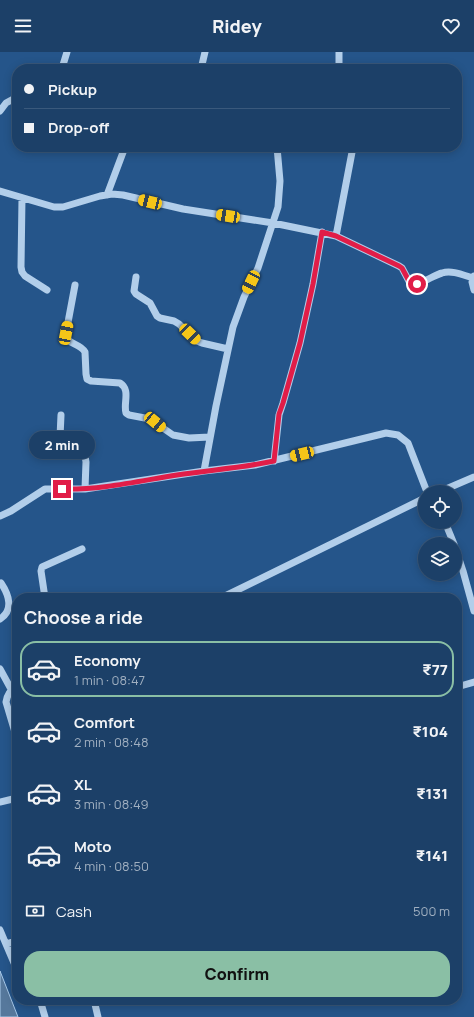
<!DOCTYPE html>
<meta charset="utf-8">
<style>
body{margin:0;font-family:Manrope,sans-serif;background:#25476e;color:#f1f3f6;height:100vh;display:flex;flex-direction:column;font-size:15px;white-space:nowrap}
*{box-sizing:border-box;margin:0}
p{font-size:13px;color:#a0afc0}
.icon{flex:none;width:22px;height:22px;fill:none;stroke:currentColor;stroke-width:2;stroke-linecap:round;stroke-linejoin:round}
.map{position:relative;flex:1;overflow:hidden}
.side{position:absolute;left:12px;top:541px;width:450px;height:412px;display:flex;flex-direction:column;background:#1c4068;border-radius:16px;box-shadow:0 2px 10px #0003,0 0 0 1px #3a597c}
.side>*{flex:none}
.banner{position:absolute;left:12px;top:12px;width:450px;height:88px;border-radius:16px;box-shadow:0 2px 10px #0003,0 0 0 1px #3a597c;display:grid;align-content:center;height:88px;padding:0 12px;background:#1c4068}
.fabs{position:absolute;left:418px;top:433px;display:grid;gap:8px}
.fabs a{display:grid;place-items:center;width:44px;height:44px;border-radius:50%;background:#1c4068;box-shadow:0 2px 10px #0003,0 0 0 1px #3a597c;font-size:20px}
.end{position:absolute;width:18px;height:18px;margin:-9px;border:5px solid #e11d48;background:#fff;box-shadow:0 0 0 2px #fff}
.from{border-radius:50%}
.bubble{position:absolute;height:28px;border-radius:14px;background:#1c4068;box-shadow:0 2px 10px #0003,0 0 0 1px #3a597c;font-size:13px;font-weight:800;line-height:28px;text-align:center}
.car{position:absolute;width:12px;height:24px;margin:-12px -6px;border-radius:5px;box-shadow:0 0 3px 1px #0007;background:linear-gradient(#f5c518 24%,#345 0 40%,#f5c518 0 76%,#345 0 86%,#f5c518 0)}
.banner b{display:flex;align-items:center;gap:14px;height:38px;font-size:15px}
.banner b+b{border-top:1px solid #3a597c}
.banner i{width:10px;height:10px;background:#f1f3f6}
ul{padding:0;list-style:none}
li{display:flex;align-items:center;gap:12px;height:56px;margin:0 8px 6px;padding:0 4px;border:2px solid transparent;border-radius:16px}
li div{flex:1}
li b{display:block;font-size:15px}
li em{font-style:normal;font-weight:800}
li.on{border-color:#8abfa5}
li>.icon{width:36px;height:36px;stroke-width:1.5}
h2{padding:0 12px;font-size:18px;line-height:48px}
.pay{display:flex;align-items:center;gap:10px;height:44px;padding:0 12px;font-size:15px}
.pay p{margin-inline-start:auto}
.cta{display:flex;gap:8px;margin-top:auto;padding:8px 12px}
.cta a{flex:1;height:46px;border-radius:16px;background:#8abfa5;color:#111;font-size:16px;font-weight:800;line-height:46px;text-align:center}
header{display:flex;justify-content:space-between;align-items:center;height:52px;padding:0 12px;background:#1c4068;font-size:18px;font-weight:800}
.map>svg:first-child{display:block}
</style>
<header><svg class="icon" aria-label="menu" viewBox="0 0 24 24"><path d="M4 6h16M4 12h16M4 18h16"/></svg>Ridey<svg class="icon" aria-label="heart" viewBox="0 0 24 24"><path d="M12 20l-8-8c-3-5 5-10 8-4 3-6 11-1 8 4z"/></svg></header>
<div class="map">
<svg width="474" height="965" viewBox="0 0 474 965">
<rect width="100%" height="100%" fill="#25558a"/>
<path fill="#56789c" stroke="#a7c9ea" d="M0,919L18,965H0Z"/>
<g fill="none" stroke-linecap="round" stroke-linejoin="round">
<path stroke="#b2ceea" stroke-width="7" d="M65,17L63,13L67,0
M201,17L205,0
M339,17V0
M0,59L6,51L17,45
M353,95L336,184L399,214L402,216L410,231C421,234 431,224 442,221C452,218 463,223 473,226
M0,139L54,155H63L100,144L112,142L123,143L183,157L273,171L336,184
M107,143L125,95
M22,146L21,215L22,220L25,224L47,238
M474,224L472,230L474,238
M136,225L134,239L136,242L150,251L157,264L160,266L174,269L179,272L197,289L202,291L228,297
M75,233L66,281C67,294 79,290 85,300L86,322L87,327L91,329L120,331C131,338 123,351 126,361L129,363L150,367L173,383L189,386L210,385
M61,363L60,385L62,390L85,404L86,410L85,437
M274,409L279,363L283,351L300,291L313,232L322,180
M204,419L216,354L233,275L244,245L258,216L278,155L280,129L277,95
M439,440L474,425
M0,464L11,459L45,437H85L204,419L255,413L386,381L398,383L408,391L427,440
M445,470L454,492
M455,495L463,519L474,559
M45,546L41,519L42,515L82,497
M221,546L425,446
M0,567C14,558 9,543 1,531
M0,617L11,637
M17,634C10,638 7,643 6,650L17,687
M457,635L474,630
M0,750L17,746
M0,878L17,918
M6,892L17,889
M40,948L45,965
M94,948L98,965"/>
</g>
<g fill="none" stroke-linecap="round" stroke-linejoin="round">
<path stroke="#e11d48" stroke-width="5" d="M62,437C101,438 139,429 177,423C209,418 242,416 274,409L279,362L283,351L300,291L313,232L322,180L336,184L399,214L402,216L410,231L417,232"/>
</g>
</svg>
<div class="fabs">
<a><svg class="icon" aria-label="locate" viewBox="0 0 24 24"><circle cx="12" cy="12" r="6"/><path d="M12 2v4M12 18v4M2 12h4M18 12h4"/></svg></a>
<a><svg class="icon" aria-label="layers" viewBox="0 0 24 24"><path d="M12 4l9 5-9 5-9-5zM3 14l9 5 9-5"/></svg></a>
</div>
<i class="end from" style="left:417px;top:232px"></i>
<i class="end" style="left:62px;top:437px"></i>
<div class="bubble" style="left:29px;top:379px;width:66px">2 min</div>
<i class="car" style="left:150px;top:150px;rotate:284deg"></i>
<i class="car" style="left:228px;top:164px;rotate:279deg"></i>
<i class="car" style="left:251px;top:230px;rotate:206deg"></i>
<i class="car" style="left:66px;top:281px;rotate:11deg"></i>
<i class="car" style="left:190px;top:282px;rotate:134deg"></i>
<i class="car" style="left:155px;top:370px;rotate:130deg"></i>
<i class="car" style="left:302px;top:402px;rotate:256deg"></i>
<div class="banner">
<b><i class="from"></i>Pickup</b>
<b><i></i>Drop-off</b>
</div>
<section class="side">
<h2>Choose a ride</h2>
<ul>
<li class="on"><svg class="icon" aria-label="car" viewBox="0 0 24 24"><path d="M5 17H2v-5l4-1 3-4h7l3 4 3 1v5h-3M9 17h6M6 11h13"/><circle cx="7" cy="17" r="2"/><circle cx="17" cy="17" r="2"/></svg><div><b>Economy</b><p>1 min · 08:47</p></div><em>₹77</em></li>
<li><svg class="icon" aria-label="car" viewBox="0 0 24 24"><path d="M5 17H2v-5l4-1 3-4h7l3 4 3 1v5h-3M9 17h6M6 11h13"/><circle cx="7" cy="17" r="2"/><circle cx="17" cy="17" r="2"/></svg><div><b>Comfort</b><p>2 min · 08:48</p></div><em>₹104</em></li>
<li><svg class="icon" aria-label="car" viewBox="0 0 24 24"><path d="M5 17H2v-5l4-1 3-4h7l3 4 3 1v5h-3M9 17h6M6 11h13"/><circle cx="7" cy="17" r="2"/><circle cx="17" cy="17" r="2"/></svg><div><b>XL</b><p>3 min · 08:49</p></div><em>₹131</em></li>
<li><svg class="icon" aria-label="car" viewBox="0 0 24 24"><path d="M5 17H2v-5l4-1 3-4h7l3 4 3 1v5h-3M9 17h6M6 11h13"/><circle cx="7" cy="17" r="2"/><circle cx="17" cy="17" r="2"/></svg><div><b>Moto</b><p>4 min · 08:50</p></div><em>₹141</em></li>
</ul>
<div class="pay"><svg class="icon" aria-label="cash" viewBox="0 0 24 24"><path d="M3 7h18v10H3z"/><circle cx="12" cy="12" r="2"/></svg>Cash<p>500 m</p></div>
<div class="cta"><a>Confirm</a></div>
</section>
</div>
